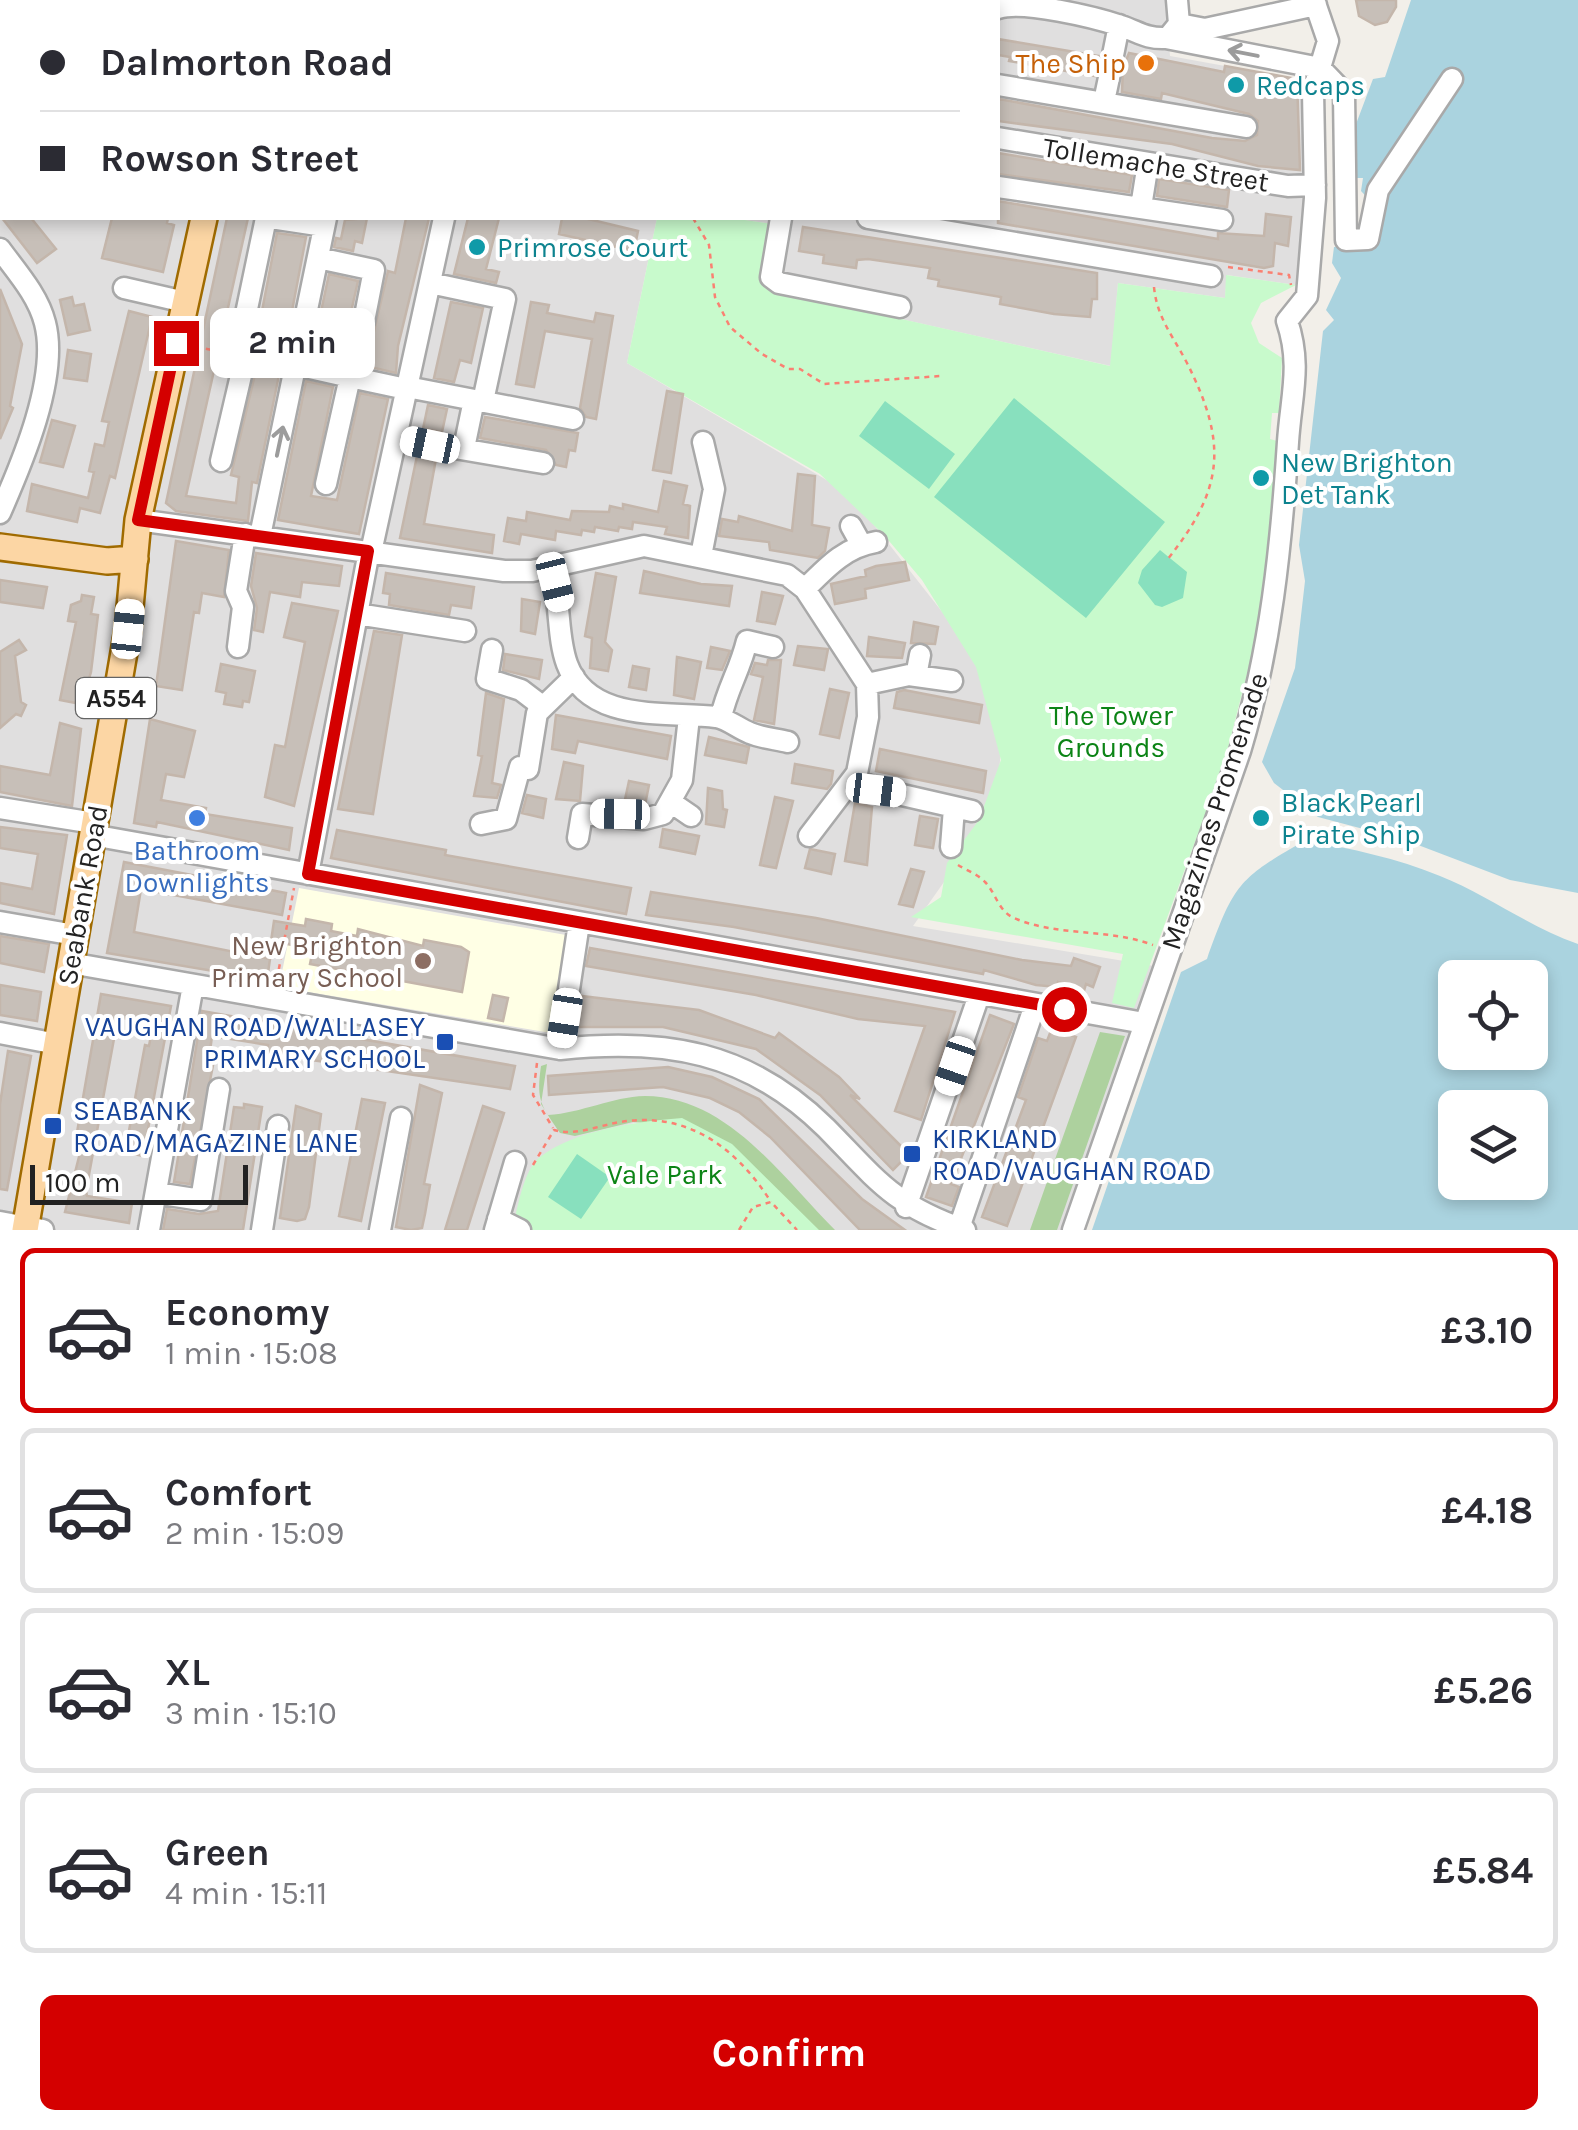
<!DOCTYPE html>
<meta charset="utf-8">
<style>
body{margin:0;font-family:Karla,sans-serif;background:#f2f2f3;color:#2b2b33;height:100vh;display:flex;flex-direction:column;font-size:38px;white-space:nowrap}
*{box-sizing:border-box;margin:0}
p{font-size:32px;color:#7c7c81}
.icon{flex:none;width:55px;height:55px;fill:none;stroke:currentColor;stroke-width:2;stroke-linecap:round;stroke-linejoin:round}
.map{position:relative;height:1230px;overflow:hidden}
.sheet{display:flex;flex-direction:column;background:#fff;flex:1}
.sheet>*{flex:none}
.hud{position:absolute;left:0px;top:0px;width:1000px;height:220px;box-shadow:0 5px 15px #0003;display:grid;align-content:center;height:220px;padding:0 40px;background:#fff}
.buttons{position:absolute;left:1438px;top:960px;display:grid;gap:20px}
.buttons a{display:grid;place-items:center;width:110px;height:110px;border-radius:15px;background:#fff;box-shadow:0 5px 15px #0003;font-size:50px}
.scale{position:absolute;left:30px;bottom:25px;width:218px;box-sizing:border-box;padding-left:10px;border:5px solid #222;border-top:0;font-size:28px;line-height:35px;white-space:nowrap;color:#222;-webkit-text-stroke:8px #fff;paint-order:stroke}
.end{position:absolute;width:45px;height:45px;margin:-22px;border:12px solid #d40000;background:#fff;box-shadow:0 0 0 5px #fff}
.from{border-radius:50%}
.bubble{position:absolute;height:70px;border-radius:15px;background:#fff;box-shadow:0 5px 15px #0003;font-size:32px;font-weight:700;line-height:70px;text-align:center}
.car{position:absolute;width:30px;height:60px;margin:-30px -15px;border-radius:12px;box-shadow:0 0 8px 2px #0007;background:linear-gradient(#fff 24%,#345 0 40%,#fff 0 76%,#345 0 86%,#fff 0)}
.hud b{display:flex;align-items:center;gap:35px;height:95px;font-size:38px}
.hud b+b{border-top:2px solid #e1e1e2}
.hud i{width:25px;height:25px;background:#2b2b33}
ul{padding:18px 0 0;list-style:none}
li{display:flex;align-items:center;gap:30px;height:165px;margin:0 20px 15px;padding:0 20px;border:5px solid #e1e1e2;border-radius:15px}
li div{flex:1}
li b{display:block;font-size:38px}
li em{font-style:normal;font-weight:700}
li.selected{border-color:#d40000}
li>.icon{width:90px;height:90px;stroke-width:1.5}
.primary-button{display:flex;gap:20px;margin-top:auto;padding:20px 40px}
.primary-button a{flex:1;height:115px;border-radius:15px;background:#d40000;color:#fff;font-size:40px;font-weight:700;line-height:115px;text-align:center}
.map>svg:first-child{display:block}
</style>
<div class="map">
<svg width="1578" height="1230" viewBox="0 0 1578 1230">
<rect width="100%" height="100%" fill="#f2efe9"/>
<path fill="#e0dfdf" d="M0,0H1165L1170,56L1308,81L1310,175L1296,285L1227,275L1225,298L1118,283L1111,366L776,291L786,226L731,218H998V2H2V218H657L627,363L830,482L870,520L1005,692L998,788L963,855L913,926L1166,968L1075,1230H819L642,1121L583,1136L539,1158L514,1230H0Z"/>
<path fill="#ffffe5" d="M299,888L566,935L551,1033L279,987Z"/>
<path fill="#add19e" d="M1100,1032L1125,1036L1057,1230H1030Z
M547,1064L541,1104L548,1115C582,1113 611,1097 645,1096C727,1096 782,1177 835,1230H801L676,1126L633,1122L575,1136L560,1133C541,1105 536,1101 541,1066Z"/>
<path fill="#c8facc" d="M657,218H731L787,226L777,291L1110,366L1118,283L1225,298L1226,275L1296,285L1261,303L1251,323L1259,343L1282,358L1279,413H1272L1270,439L1277,441L1262,615L1225,760L1134,1008L1112,1003L1123,954L911,917L941,897L947,863L979,820L1001,760L976,667L922,580L884,535L820,474L627,363Z
M682,1118L732,1144L819,1230H512C518,1209 522,1172 540,1157C574,1130 640,1121 682,1118Z"/>
<path fill="#88e0be" d="M1014,398L1165,522L1086,618L934,497Z
M885,401L955,454L929,489L859,436Z
M1160,550L1187,572L1183,598L1162,607L1155,605L1138,583L1142,570Z
M577,1154L610,1177L581,1219L548,1197Z"/>
<path fill="#aad3df" fill-rule="evenodd" d="M1411,0H1578V893L1510,880L1405,840L1318,817L1274,783L1262,762L1295,668L1305,581L1299,545L1323,331L1334,320L1326,310L1341,278L1332,263L1334,247L1376,245L1379,210L1361,191L1363,178H1354L1350,140L1373,79L1385,77Z
M1306,840C1351,849 1397,858 1440,876C1488,895 1529,927 1578,944V1230H1092L1181,972L1207,959C1234,885 1237,879 1306,840ZM1455,978H1530V1052H1455ZM1455,1108H1530V1182H1455Z"/>
<path fill="#c7bfb8" stroke="#c4b6ab" stroke-width="2.5" d="M1356,0H1396V7L1387,22L1375,25L1359,16Z
M998,39L1099,56V65L1095,76L1009,61L1010,57L998,55Z
M1129,53L1224,72L1225,66L1297,79L1300,170L1258,166L1172,144L998,121L999,99L1212,138L1245,141L1257,135L1258,121L1249,114L1162,93L1161,99L1122,92L1123,68Z
M998,153L1132,175L1129,192L998,174Z
M1159,179L1229,190L1227,207L1157,196Z
M998,201L1218,239V233L1264,236L1266,214L1291,217L1288,246L1275,243L1273,266L1264,268L998,223Z
M2,218H31L56,249L37,263Z
M112,218H168L167,223L174,225L163,272L102,258Z
M227,218H248L186,496L236,503L239,477L231,475L256,370L279,375L257,483L252,482L248,521L176,511L166,503Z
M367,218L362,243L355,241L353,251L334,247L336,238L341,239L345,220Z
M406,218H429L398,346L396,373L366,366L388,271L395,273Z
M468,218H499L486,269L499,272L496,283L454,274Z
M562,218H584L638,231L634,251L559,234Z
M803,227L1097,273V299H1092L1090,317L1054,314L1000,304L1001,297L938,286L939,280L928,278L930,268L868,259L857,260L856,268L823,263L824,255L799,251Z
M277,233L306,237L285,348L256,342Z
M329,274L358,281L340,361L312,354Z
M0,289L22,344L10,406L13,408L0,439Z
M72,297L74,306L84,304L90,330L68,335L60,300Z
M451,302L483,308L471,363L460,360L454,382L434,378Z
M531,302L549,305L547,313L594,322L596,313L613,316L596,419L586,417L580,408L592,339L545,331L534,387L516,384Z
M129,311L152,317L115,478L110,476L100,513L80,508L77,522L27,511L32,484L88,498L94,472L89,471L95,444L104,446L109,422L102,421Z
M68,350L91,354L87,381L64,378Z
M306,381L333,387L311,496L337,500L360,393L388,399L359,534L278,520Z
M667,391L683,394L671,473L653,470Z
M428,405L447,409L442,432L423,429Z
M485,417L578,433L575,451L569,450L566,467L556,465L546,450L480,438Z
M52,420L75,426L63,467L40,462Z
M417,456L436,459L424,524L494,535L492,553L400,538Z
M798,474L815,476L812,525L829,528L825,551L818,558L770,550L769,542L719,536L722,519L738,522L739,516L792,531Z
M664,481L687,486L683,504L690,506L688,538L665,534L667,527L633,522L632,529L619,527L618,531L595,527L594,532L582,530L581,535L556,531L555,540L521,534L519,544L504,541L508,518L526,521L527,512L570,520L572,511L609,512L610,506L623,509V504L658,512Z
M176,541L229,550L224,597L202,593L199,613L194,612L182,690L156,686Z
M256,553L342,566L339,586L302,582L300,597L270,592L263,632L254,630L257,608L251,586Z
M905,562L909,580L865,589L866,598L835,604L831,584L866,576L865,570L876,566Z
M644,571L701,584L732,586L729,606L640,593Z
M386,573L474,587L471,608L451,605L449,615L389,605L390,594L383,593Z
M596,573L616,577L605,642L612,650L608,671L590,668L592,638L585,636Z
M0,580L47,587L43,608L0,602Z
M762,592L783,596L775,624L757,621Z
M82,595L94,597L91,614L98,615L91,672L81,704L60,700L76,622L68,621L71,605L81,601Z
M522,599L540,602L535,634L521,631Z
M292,603L338,611L294,806L265,797L275,745L285,747L305,642L284,637Z
M914,622L938,627L935,644L911,643Z
M374,631L402,635L373,814L338,809Z
M869,637L905,643L902,658L867,656Z
M19,640L26,650L15,656L21,702L26,705L21,716L16,714L0,728V652Z
M798,646L828,649L824,670L794,665Z
M711,647L730,651L722,670L707,668Z
M505,654L542,660L539,679L503,670Z
M677,657L701,662L694,699L674,695Z
M768,660H781L774,724L754,720L763,677L751,674L755,663L767,665Z
M221,664L255,671L249,702L243,701L242,707L224,704L226,693L216,691Z
M633,666L649,669L646,690L629,687Z
M830,689L849,693L839,738L820,734Z
M904,690L982,705L979,723L894,708L897,692Z
M486,693L504,699L492,783L501,785L497,798L474,796L482,756L478,755Z
M556,715L671,736L667,759L578,741L575,753L552,749Z
M150,719L195,731L184,777L166,774L161,800L206,808L205,814L292,828L289,850L157,822L156,827L134,823Z
M60,723L81,729L72,806L0,792V766L50,775Z
M709,737L749,747L746,763L705,755Z
M880,749L986,771L983,793L876,771Z
M564,762L583,766L580,801L556,799Z
M795,764L833,771L831,784L827,789L792,783Z
M629,781L649,785L645,805L624,804Z
M708,788L722,791L723,809L727,810L724,827L706,824Z
M527,795L546,799L543,818L522,813Z
M775,797L793,801L776,868L760,865Z
M855,803L872,807L867,865L845,861Z
M920,816L938,819L933,848L915,845Z
M0,827L67,835L54,914L0,903V883L32,889L38,854L0,848Z
M663,829L699,836L695,854L660,847Z
M337,830L446,850L445,855L631,888L626,914L331,858Z
M810,849L835,854L831,874L805,868Z
M124,862L286,893L282,915L141,889L134,932L270,959L267,980L107,953Z
M911,869L924,872L913,907L899,904Z
M651,892L816,918L1022,960L1071,966L1074,958L1100,967L1093,987L1086,984L1084,991L1058,982L1057,987L1036,985L984,970L983,974L734,927L646,915Z
M306,919L332,924L331,931L357,936L358,929L423,946L424,940L461,947L469,952L462,992L310,964L313,949L282,943L281,949L270,948L274,921L305,926Z
M0,936L49,944L44,972L0,963Z
M590,948L955,1012L921,1120L895,1111L925,1026L858,1019L756,995L586,966Z
M0,985L41,992L37,1021L0,1015Z
M101,994L171,1006L143,1156L125,1152L145,1045L149,1046L153,1024L118,1017L86,1191L87,1196L132,1203L129,1223L65,1212L82,1145L75,1144Z
M493,995L508,998L503,1021L488,1018Z
M582,996L699,1010L775,1038L779,1033L839,1077L860,1099L850,1095L909,1154L893,1170L820,1095L756,1049L663,1027H577Z
M202,1011L515,1066L510,1089L284,1056L266,1052L268,1045L212,1036L209,1059L214,1060L190,1184L174,1182Z
M990,1015L1014,1024L951,1184L959,1187L952,1206L926,1197Z
M1052,1028L1076,1037L1007,1226L982,1217L1026,1100L1018,1097L1038,1038L1047,1041Z
M8,1051L31,1056L7,1190L0,1189V1104Z
M668,1067L712,1077L759,1099L862,1199L905,1230H860L770,1137L739,1112L710,1098L663,1087L549,1095L548,1076Z
M420,1085L442,1093L424,1184L430,1185L425,1214L422,1228L411,1230L396,1227Z
M362,1099L385,1103L361,1221L339,1216Z
M244,1104L262,1107L243,1230H163L167,1209L199,1214L218,1211L234,1107L244,1108Z
M296,1106L321,1114L309,1207L305,1219L297,1221L280,1218Z
M483,1106L504,1113L467,1230H445Z"/>
<g fill="none" stroke-linecap="round" stroke-linejoin="round">
<g stroke="#a9a9a9" stroke-width="25">
<path id="minor" d="M193,0L203,2
M347,0L356,2
M588,0L594,1
M928,0L935,2
M159,2L160,0
M497,2L498,0
M554,2L555,0
M685,2H703
M776,2V0
M867,2V0
M975,2V0
M998,8C1023,0 1094,17 1121,26C1139,32 1146,39 1166,38L1320,68L1344,93L1346,240L1368,239L1378,190L1452,79
M1179,24L1205,29L1316,5
M0,27L2,28
M1170,35L1179,24L1177,0
M1112,60L1119,25
M998,85L1246,127
M1106,92L1110,73
M0,113H2
M998,138L1288,186L1315,185
M998,187L1222,220
M1141,207L1148,163
M266,218L238,352L350,377L326,484
M271,218L324,226
M781,218L771,277L779,283L900,307
M868,218L1211,276
M0,249C16,271 38,295 45,323C59,377 22,463 0,513
M318,258L374,270L364,321
M430,283L505,299L483,401
M124,288L185,302
M350,377L406,389
M407,387L573,419
M396,438L543,463
M464,448L474,400
M221,461L246,354
M138,520L504,571H532L644,546L787,575L805,589L867,684L868,717L857,773L809,836
M851,526L861,544
M260,536L326,218
M371,552L444,218
M701,556L714,489L703,442
M549,566C562,600 556,634 567,664C589,724 667,711 716,717C728,719 739,729 750,733C762,738 776,739 788,742
M805,589C826,568 845,547 876,542
M357,614L465,631
M238,647L243,607L236,591L245,534
M492,650L487,679L521,690L542,706
M916,676L920,655
M867,684L909,675L952,681
M721,717C727,689 740,670 747,641L773,647
M528,769L537,713L574,677
M854,779L876,789L972,811
M672,803L691,816
M0,808L94,823
M481,824L506,819L520,767
M92,835L1144,1023
M578,838L582,814L644,819L663,814L682,780L689,717
M951,847L954,808
M308,874L369,551
M0,922L75,935
M70,963L560,1049C665,1038 748,1051 826,1128C877,1180 893,1205 965,1230
M0,1033L57,1044
M560,1049L579,923
M156,1193L201,1200L219,1089
M906,1207L979,995
M498,1219L520,1230
M0,1222L43,1230
M959,1228L1035,1005
M149,1230L193,985
M262,1230L278,1126
M380,1230L401,1118
M495,1230L515,1162
M1073,1230L1240,751C1271,648 1281,548 1288,442C1291,396 1302,365 1287,321L1307,296L1315,198L1313,91L1328,41L1314,0"/>
</g>
<g stroke="#a06b00" stroke-width="30">
<path id="major" d="M256,2L257,0
M0,547L107,561L135,559
M25,1230L128,629L138,520L204,218"/>
</g>
<path stroke="#fa8072" stroke-width="2.5" stroke-dasharray="5 5" stroke-linecap="butt" d="M693,218L709,245L715,297L730,327L762,354L788,369H800L824,384L941,376
M1228,267L1289,275L1291,285
M1154,287C1157,318 1173,336 1187,363C1228,444 1224,489 1167,560
M196,347L223,352
M958,865C966,870 979,875 985,882C996,893 998,911 1014,918C1058,937 1108,928 1153,945
M277,979L294,888
M537,1063L533,1095L553,1128
M533,1165L554,1130C573,1136 595,1127 615,1123C683,1109 735,1145 771,1202
M739,1230L753,1207L771,1202L797,1230"/>
<use href="#minor" stroke="#fff" stroke-width="20"/>
<use href="#major" stroke="#fcd6a4" stroke-width="25"/>
</g>
<defs><path id="oneway-shaft" d="M-6 0H5M1.5-3L5.5 0L1.5 3" fill="none" stroke-width="1.6" stroke-linecap="round" stroke-linejoin="round" transform="scale(2.5)"/></defs>
<g stroke="#9c9c9c">
<use href="#oneway-shaft" transform="translate(1243 53) rotate(-169)"/>
<use href="#oneway-shaft" transform="translate(280 441) rotate(-78)"/>
</g>
<g fill="none" stroke-linecap="round" stroke-linejoin="round">
<path stroke="#d40000" stroke-width="12" d="M176,343L138,520L368,551L308,874L1064,1009"/>
</g>
<circle fill="#e8710a" stroke="#fff" stroke-width="4" cx="1146" cy="63" r="10"/>
<g fill="#0f9aa8" stroke="#fff" stroke-width="4">
<circle cx="1236" cy="85" r="10"/>
<circle cx="477" cy="247" r="10"/>
<circle cx="1261" cy="478" r="10"/>
<circle cx="1261" cy="818" r="10"/>
</g>
<circle fill="#3f7fe0" stroke="#fff" stroke-width="4" cx="197" cy="818" r="10"/>
<circle fill="#8d6e63" stroke="#fff" stroke-width="4" cx="423" cy="961" r="10"/>
<g fill="#1a4fb4" stroke="#fff" stroke-width="4">
<rect x="435" y="1032" width="20" height="20" rx="5"/>
<rect x="43" y="1116" width="20" height="20" rx="5"/>
<rect x="902" y="1144" width="20" height="20" rx="5"/>
</g>
<g text-anchor="middle" stroke-width="8" stroke-linejoin="round" paint-order="stroke">
<rect fill="#fff" stroke="#646464" stroke-width="2.5" x="76" y="678" width="80" height="40" rx="8"/>
<g font-size="25" font-weight="bold" fill="#222">
<text x="116" y="707">A554</text>
</g>
<g font-size="28" fill="#c56008" stroke="#fff" text-anchor="end">
<text x="1126" y="73">The Ship</text>
</g>
<g font-size="28" fill="#0d838f" stroke="#fff" text-anchor="start">
<text x="1256" y="95">Redcaps</text>
<text x="497" y="257">Primrose Court</text>
<text x="1281" y="472">New Brighton<tspan x="1281" dy="32">Det Tank</tspan></text>
<text x="1281" y="812">Black Pearl<tspan x="1281" dy="32">Pirate Ship</tspan></text>
</g>
<g font-size="28" fill="#222" stroke="#fff">
<text transform="translate(1156 164) rotate(9)" y="10">Tollemache Street</text>
<text transform="translate(1214 811) rotate(-72)" y="10">Magazines Promenade</text>
<text transform="translate(82 895) rotate(-80)" y="10">Seabank Road</text>
</g>
<g font-size="28" fill="#0c8416" stroke="#fff">
<text x="1111" y="725">The Tower<tspan x="1111" dy="32">Grounds</tspan></text>
<text x="665" y="1184">Vale Park</text>
</g>
<g font-size="28" fill="#366cbe" stroke="#fff">
<text x="197" y="860">Bathroom<tspan x="197" dy="32">Downlights</tspan></text>
</g>
<g font-size="28" fill="#785e54" stroke="#fff" text-anchor="end">
<text x="403" y="955">New Brighton<tspan x="403" dy="32">Primary School</tspan></text>
</g>
<g font-size="28" fill="#164399" stroke="#fff" text-anchor="start">
<text x="425" y="1036" text-anchor="end">VAUGHAN ROAD/WALLASEY<tspan x="425" dy="32">PRIMARY SCHOOL</tspan></text>
<text x="73" y="1120">SEABANK<tspan x="73" dy="32">ROAD/MAGAZINE LANE</tspan></text>
<text x="932" y="1148">KIRKLAND<tspan x="932" dy="32">ROAD/VAUGHAN ROAD</tspan></text>
</g>
</g>
</svg>
<div class="buttons">
<a><svg class="icon" aria-label="locate" viewBox="0 0 24 24"><circle cx="12" cy="12" r="6"/><path d="M12 2v4M12 18v4M2 12h4M18 12h4"/></svg></a>
<a><svg class="icon" aria-label="layers" viewBox="0 0 24 24"><path d="M12 4l9 5-9 5-9-5zM3 14l9 5 9-5"/></svg></a>
</div>
<div class="scale">100 m</div>
<i class="end from" style="left:1064px;top:1009px"></i>
<i class="end" style="left:176px;top:343px"></i>
<div class="bubble" style="left:210px;top:308px;width:165px">2 min</div>
<i class="car" style="left:430px;top:445px;rotate:282deg"></i>
<i class="car" style="left:555px;top:582px;rotate:166deg"></i>
<i class="car" style="left:128px;top:629px;rotate:6deg"></i>
<i class="car" style="left:876px;top:790px;rotate:97deg"></i>
<i class="car" style="left:620px;top:814px;rotate:271deg"></i>
<i class="car" style="left:565px;top:1018px;rotate:189deg"></i>
<i class="car" style="left:955px;top:1066px;rotate:199deg"></i>
<div class="hud">
<b><i class="from"></i>Dalmorton Road</b>
<b><i></i>Rowson Street</b>
</div>
</div>
<section class="sheet">
<ul>
<li class="selected"><svg class="icon" aria-label="car" viewBox="0 0 24 24"><path d="M5 17H2v-5l4-1 3-4h7l3 4 3 1v5h-3M9 17h6M6 11h13"/><circle cx="7" cy="17" r="2"/><circle cx="17" cy="17" r="2"/></svg><div><b>Economy</b><p>1 min · 15:08</p></div><em>£3.10</em></li>
<li><svg class="icon" aria-label="car" viewBox="0 0 24 24"><path d="M5 17H2v-5l4-1 3-4h7l3 4 3 1v5h-3M9 17h6M6 11h13"/><circle cx="7" cy="17" r="2"/><circle cx="17" cy="17" r="2"/></svg><div><b>Comfort</b><p>2 min · 15:09</p></div><em>£4.18</em></li>
<li><svg class="icon" aria-label="car" viewBox="0 0 24 24"><path d="M5 17H2v-5l4-1 3-4h7l3 4 3 1v5h-3M9 17h6M6 11h13"/><circle cx="7" cy="17" r="2"/><circle cx="17" cy="17" r="2"/></svg><div><b>XL</b><p>3 min · 15:10</p></div><em>£5.26</em></li>
<li><svg class="icon" aria-label="car" viewBox="0 0 24 24"><path d="M5 17H2v-5l4-1 3-4h7l3 4 3 1v5h-3M9 17h6M6 11h13"/><circle cx="7" cy="17" r="2"/><circle cx="17" cy="17" r="2"/></svg><div><b>Green</b><p>4 min · 15:11</p></div><em>£5.84</em></li>
</ul>
<div class="primary-button"><a>Confirm</a></div>
</section>
